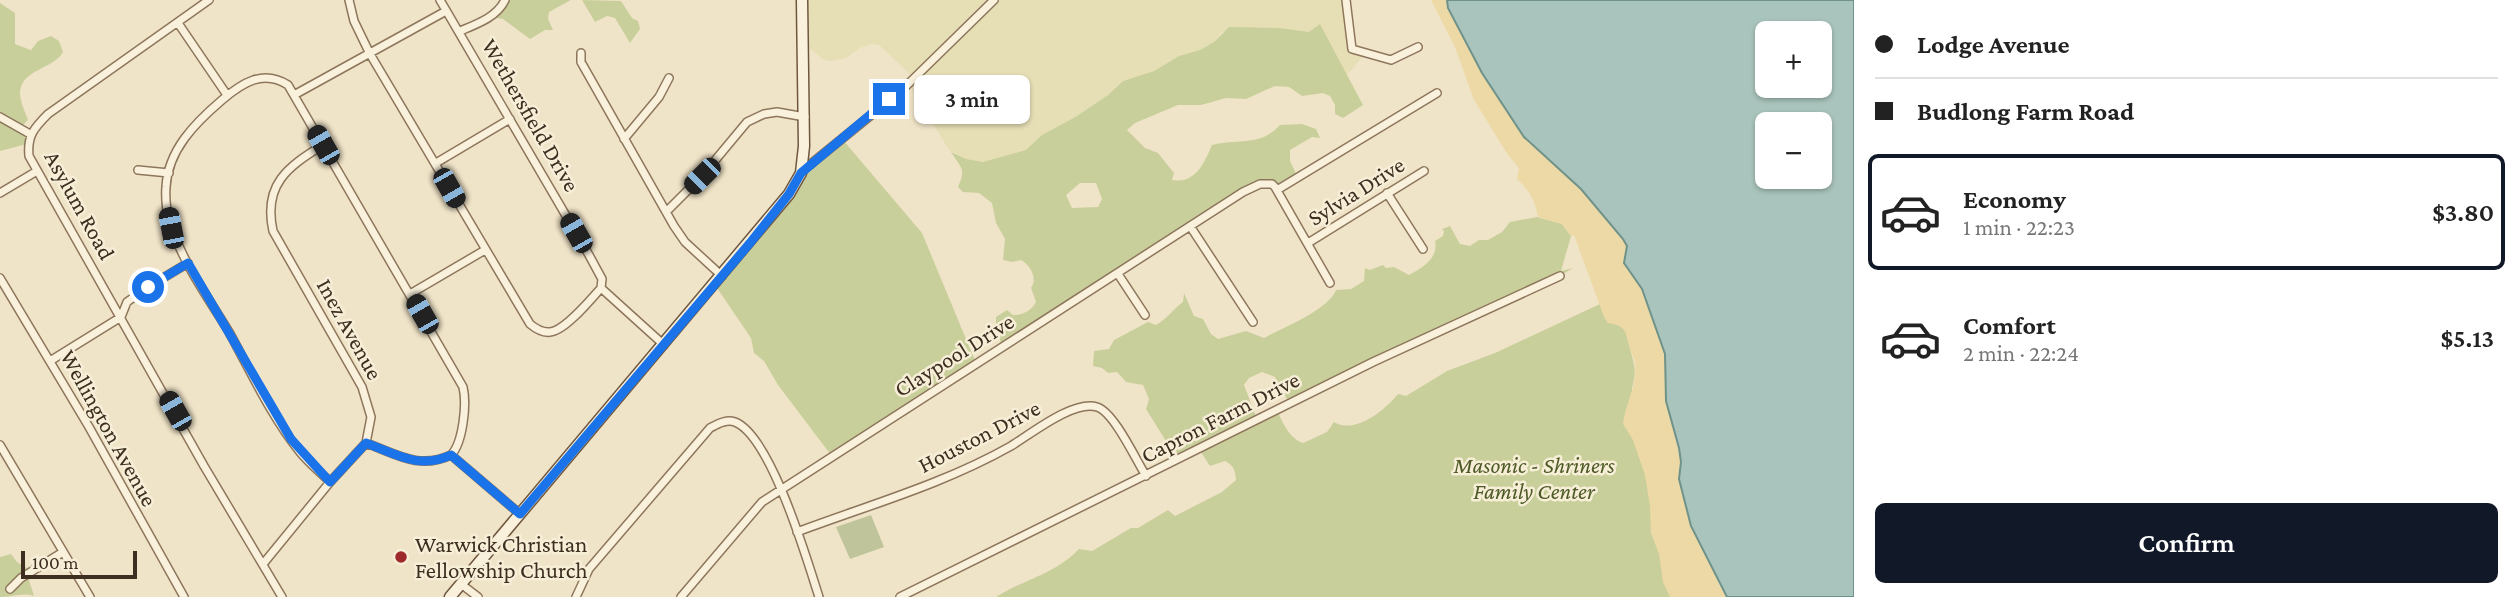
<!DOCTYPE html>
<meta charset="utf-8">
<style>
body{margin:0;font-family:"Crimson Pro",serif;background:#f6f6f6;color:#222;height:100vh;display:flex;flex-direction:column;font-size:26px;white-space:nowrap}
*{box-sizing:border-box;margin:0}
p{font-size:23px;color:#767676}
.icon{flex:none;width:38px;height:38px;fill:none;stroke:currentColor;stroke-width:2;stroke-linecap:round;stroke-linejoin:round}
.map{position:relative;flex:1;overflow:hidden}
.details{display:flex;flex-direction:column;background:#fff;width:665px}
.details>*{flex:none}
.banner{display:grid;align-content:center;height:154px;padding:0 21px;background:#fff}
.buttons{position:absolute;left:1755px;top:21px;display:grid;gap:14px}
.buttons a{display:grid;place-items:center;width:77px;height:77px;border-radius:10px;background:#fff;box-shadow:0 2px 5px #0004;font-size:35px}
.scale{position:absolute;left:21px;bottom:18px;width:116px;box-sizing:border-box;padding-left:7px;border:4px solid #3d2e20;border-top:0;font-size:19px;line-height:24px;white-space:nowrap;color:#3d2e20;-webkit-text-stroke:5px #f7eed8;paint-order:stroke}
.end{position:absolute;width:32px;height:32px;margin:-16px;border:9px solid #1a73e8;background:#fff;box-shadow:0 0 0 4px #fff}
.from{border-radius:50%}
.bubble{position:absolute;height:49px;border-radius:10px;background:#fff;box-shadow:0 2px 5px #0004;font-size:23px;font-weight:600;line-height:49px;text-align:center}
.car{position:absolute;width:21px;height:42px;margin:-21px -10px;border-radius:9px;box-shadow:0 0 5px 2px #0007;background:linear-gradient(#222 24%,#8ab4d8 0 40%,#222 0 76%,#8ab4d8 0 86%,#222 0)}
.banner b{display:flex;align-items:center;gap:24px;height:66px;font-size:26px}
.banner b+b{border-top:2px solid #e0e0e0}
.banner i{width:18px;height:18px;background:#222}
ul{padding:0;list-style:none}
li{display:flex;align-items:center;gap:21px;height:116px;margin:0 14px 10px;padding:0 7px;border:4px solid transparent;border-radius:10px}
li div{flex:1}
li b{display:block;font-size:26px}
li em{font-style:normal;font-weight:600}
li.selected{border-color:#111827}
li>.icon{width:63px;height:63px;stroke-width:1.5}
.button{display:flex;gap:14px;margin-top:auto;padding:14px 21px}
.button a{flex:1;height:80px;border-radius:10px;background:#111827;color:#fff;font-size:28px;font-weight:600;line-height:80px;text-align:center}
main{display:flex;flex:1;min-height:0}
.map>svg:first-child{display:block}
</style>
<main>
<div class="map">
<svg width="1854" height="597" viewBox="0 0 1854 597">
<rect width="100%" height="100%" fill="#f0e4c8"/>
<path fill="#e6deb5" d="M802,0H1347L1350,32L1357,51L1365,54L1347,75L1320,24L1310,32L1262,27L1222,32L1214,42L1200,50L1179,56L1154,71L1123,81L1108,95L1077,116L1042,135L1027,150L983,162L966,159L949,150L909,84L913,77L879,45L871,44L860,48L846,58L832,61L824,60L810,49L805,47Z"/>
<path fill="#c9cf9b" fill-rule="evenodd" d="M505,0H571L549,12L548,19L553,30H545L530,39L503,19L491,17Z
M582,0L621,1L632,18L638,21L640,29L630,43L615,18L607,16L595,22Z
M0,3L15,13V44L31,50L38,41L51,36L59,41L63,52C54,69 21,69 20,93C20,101 25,112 28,120L20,128L29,134L27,144L0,151Z
M1320,24L1363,105L1343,118L1335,114V105L1330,96L1323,93L1302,96L1289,87L1275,86L1246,99L1226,98L1201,105H1178L1135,123L1127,130L1145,148L1158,153L1174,173L1172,180C1196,184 1204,163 1212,145C1238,138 1260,147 1280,125L1302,124L1316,129L1320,138L1312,137L1290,150V161L1297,176L1275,188L1260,183L1003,346L996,332V317L1007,310L1013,315C1023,315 1031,311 1036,302L1031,288C1038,278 1030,265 1021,260L1012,262L1003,260L1005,239L996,223L992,203L979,193L963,192L958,187C966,168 962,170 951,152L966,159L983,162L1026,150L1042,135L1077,116L1108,95L1123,81L1154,71L1179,56L1200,50L1214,42L1229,27L1279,28L1309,32ZM1080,183H1096L1102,199L1098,207L1072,208L1066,195Z
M843,140L922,233L976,363L831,455L778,385L764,361L754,353L751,338L715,285L788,194L804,161L826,152Z
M1537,217L1562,224L1571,236L1561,271L1573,268L1560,276L1289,403L1275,377L1262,372L1249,378L1244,385L1257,419L1277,410C1283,423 1289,438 1303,443L1327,432L1334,422C1355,435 1385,410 1398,394L1406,396L1447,371L1495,353L1600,304C1607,310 1617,316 1622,323C1626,330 1627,337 1629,344C1633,363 1638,368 1632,388L1692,597H996C1025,579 1055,574 1079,549L1092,551L1131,528H1138L1168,510L1175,516L1222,492L1236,480C1235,470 1234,466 1225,461L1210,466L1199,449L1177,459L1146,409L1149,399L1143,385L1126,382L1117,372L1108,373L1102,368L1093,366L1094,351L1109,349L1114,340L1148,322L1156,325C1167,319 1173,309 1183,302L1184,293L1194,316L1203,319L1211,334L1218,339L1246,331L1264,338C1284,327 1328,310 1336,290L1351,289L1364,281L1365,268L1370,270L1383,265L1386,268L1394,267L1409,275C1422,268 1439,258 1435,241L1443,236L1444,231L1442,229L1450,226L1460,244L1470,246L1479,240H1488L1502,232L1510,222Z
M11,554L17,562L27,568L42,565L29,580L34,596C23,592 12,597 0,597V557Z"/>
<path fill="#ecd9a5" d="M1431,0H1447L1448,8L1482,73L1512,119L1542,154L1581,189L1623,239L1627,246V269L1642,289L1665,354L1666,401L1681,462L1679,479L1719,585L1727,597H1670L1663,582L1659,554L1651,533L1650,506L1645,475L1633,440L1623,424C1625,403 1640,381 1634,359C1633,356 1631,353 1630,349C1625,333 1628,326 1608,323L1604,317L1574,235L1571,236L1562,224L1538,217C1535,200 1529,190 1517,179L1519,168L1508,155L1474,100L1455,47Z"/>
<path fill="#bfc49a" d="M871,515L884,547L850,559L836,527Z"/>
<path fill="#a9c4bc" stroke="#6f938a" stroke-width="2" fill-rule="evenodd" d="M1447,0H1854V597H1727L1691,526L1679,479L1681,462L1679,448L1666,401L1665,354L1642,289L1624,263L1627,246L1623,239L1581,189L1524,137L1482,73L1448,8ZM1820,33V86H1768V33ZM1820,124V177H1768V124Z"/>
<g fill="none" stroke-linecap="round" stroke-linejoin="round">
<g stroke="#8d765c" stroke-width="10">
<path id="street" d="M209,0L48,114C34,128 27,136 29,156L204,466L282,597
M349,0L354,21L370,54L530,324C536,329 542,333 550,332C565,331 591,299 601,288
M440,0L589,255L602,279L601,288L664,345
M1346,0L1352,49L1391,60L1418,47
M178,23L227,95
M460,31C477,24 497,17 505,0
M581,53V62L674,226L685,242L722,276
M294,95L446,11
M0,117L30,134
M624,139L659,97L669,78
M436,163L510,119
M138,170L169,173
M801,172L902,90L994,0
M1277,190L1437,93
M0,193L37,171
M1387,193L1423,249
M666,212L702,176L747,122L764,114L777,112L805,117
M1190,226L1253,322
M1308,243L1424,171
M1118,274L1145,315
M0,278L89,427L184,597
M410,294L485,250
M50,361L121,317L127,302L148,287L188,263
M366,443C396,454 419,470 451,455
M0,445L90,597
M451,455L520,514
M330,482C320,472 309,463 300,452C271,416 251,372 229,332C209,299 185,266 172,229C167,217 165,200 166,187C168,150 195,123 222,100C242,83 263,69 288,85L463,387C467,404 463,443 451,455
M797,532C869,505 944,484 1011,446C1031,434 1073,400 1097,407C1114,412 1136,460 1146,476
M263,564L330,482L366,443L371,417L362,387L273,231C263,185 287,167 323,145
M461,584L478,597
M10,589L21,578L63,552
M576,597L589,569L710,428C718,424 726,419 735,422C771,436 807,560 819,597
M681,597L762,502L1243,192L1260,184H1272L1275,187L1330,283
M900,597L1373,362L1560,276"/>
</g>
<g stroke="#6f573f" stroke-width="13">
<path id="secondary" d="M450,597L789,194L801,173L804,146L802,0"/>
</g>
<use href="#street" stroke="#faf1dc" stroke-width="7"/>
<use href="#secondary" stroke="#faf1dc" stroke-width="10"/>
</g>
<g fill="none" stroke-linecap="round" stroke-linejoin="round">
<path stroke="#1a73e8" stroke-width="9" d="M148,287L188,263L291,439L330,482L366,443C396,454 419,470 451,455L520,514L750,243L789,194L801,173L889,99"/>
</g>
<circle fill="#9e2a2b" stroke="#f7eed8" stroke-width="2.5" cx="401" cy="557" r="7"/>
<g text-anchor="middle" stroke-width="5" stroke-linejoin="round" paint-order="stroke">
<g font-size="23" fill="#3d2e20" stroke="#f7eed8">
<text transform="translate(531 115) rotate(60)" y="8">Wethersfield Drive</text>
<text transform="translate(1356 191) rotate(-32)" y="8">Sylvia Drive</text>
<text transform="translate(80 205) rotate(61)" y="8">Asylum Road</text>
<text transform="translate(350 329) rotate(61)" y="8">Inez Avenue</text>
<text transform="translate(954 355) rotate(-32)" y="8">Claypool Drive</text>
<text transform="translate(1220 417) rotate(-27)" y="8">Capron Farm Drive</text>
<text transform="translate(109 428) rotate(61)" y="8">Wellington Avenue</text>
<text transform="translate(979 436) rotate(-27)" y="8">Houston Drive</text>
</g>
<g font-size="23" font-style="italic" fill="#4d5a26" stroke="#f7eed8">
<text x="1534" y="473">Masonic - Shriners<tspan x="1534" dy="26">Family Center</tspan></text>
</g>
<g font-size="23" fill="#3d2e20" stroke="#f7eed8" text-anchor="start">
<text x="415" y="552">Warwick Christian<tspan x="415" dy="26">Fellowship Church</tspan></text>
</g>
</g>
</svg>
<div class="buttons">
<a>+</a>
<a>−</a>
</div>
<div class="scale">100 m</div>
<i class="end from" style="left:148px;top:287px"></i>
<i class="end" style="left:889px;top:99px"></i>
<div class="bubble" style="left:914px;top:75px;width:116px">3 min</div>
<i class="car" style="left:323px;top:145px;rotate:330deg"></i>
<i class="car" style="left:702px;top:176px;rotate:225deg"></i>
<i class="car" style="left:449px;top:188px;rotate:150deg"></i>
<i class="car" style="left:171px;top:228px;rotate:349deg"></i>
<i class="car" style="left:576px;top:233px;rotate:330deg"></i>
<i class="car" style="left:422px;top:314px;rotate:330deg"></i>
<i class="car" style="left:175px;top:411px;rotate:330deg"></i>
</div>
<section class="details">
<div class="banner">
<b><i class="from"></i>Lodge Avenue</b>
<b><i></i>Budlong Farm Road</b>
</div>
<ul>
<li class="selected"><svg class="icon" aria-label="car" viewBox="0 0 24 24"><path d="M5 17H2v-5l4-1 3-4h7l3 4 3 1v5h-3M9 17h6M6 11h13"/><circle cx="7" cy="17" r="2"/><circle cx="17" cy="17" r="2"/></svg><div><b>Economy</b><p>1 min · 22:23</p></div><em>$3.80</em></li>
<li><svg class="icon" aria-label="car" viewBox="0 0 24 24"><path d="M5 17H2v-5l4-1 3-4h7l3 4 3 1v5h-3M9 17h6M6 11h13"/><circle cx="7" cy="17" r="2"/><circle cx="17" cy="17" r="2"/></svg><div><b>Comfort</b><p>2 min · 22:24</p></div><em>$5.13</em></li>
</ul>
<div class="button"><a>Confirm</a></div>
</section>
</main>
